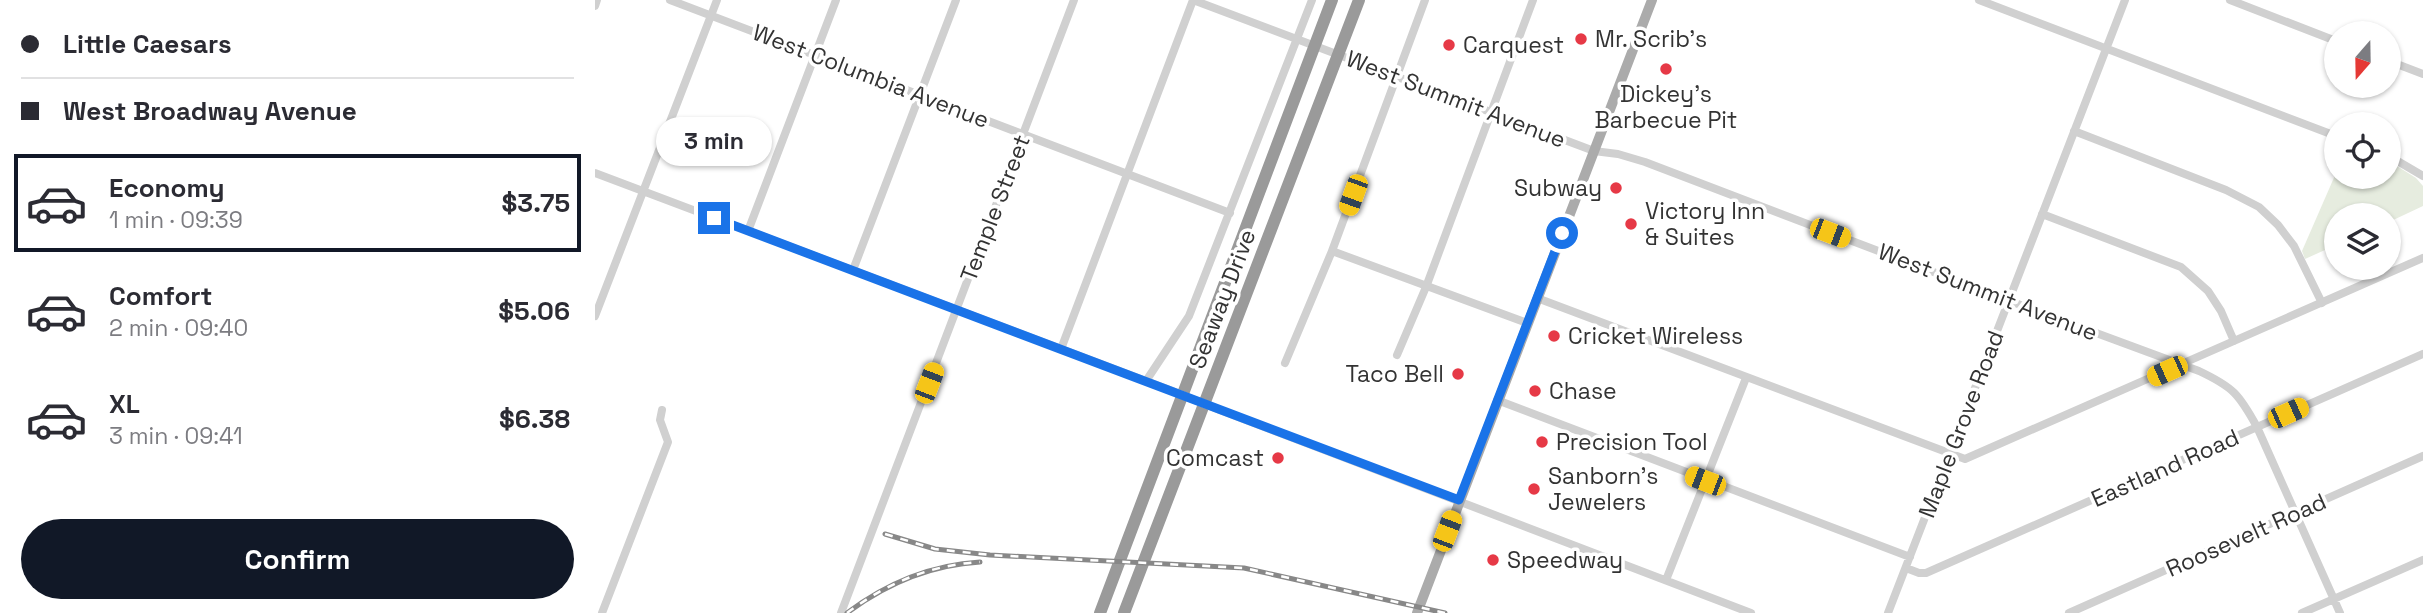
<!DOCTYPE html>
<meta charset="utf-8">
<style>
body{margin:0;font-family:"Space Grotesk",sans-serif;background:#f2f2f3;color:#2b2b33;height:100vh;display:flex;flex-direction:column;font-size:26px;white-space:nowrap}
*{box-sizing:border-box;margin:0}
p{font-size:23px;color:#7c7c81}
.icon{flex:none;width:38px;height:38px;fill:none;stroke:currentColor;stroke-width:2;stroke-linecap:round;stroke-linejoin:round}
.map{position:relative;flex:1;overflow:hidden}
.details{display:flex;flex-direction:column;background:#fff;width:595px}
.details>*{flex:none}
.hud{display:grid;align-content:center;height:154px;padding:0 21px;background:#fff}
.needle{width:46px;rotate:200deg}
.tools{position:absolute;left:1729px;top:21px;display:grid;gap:14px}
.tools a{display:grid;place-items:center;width:77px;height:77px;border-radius:50%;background:#fff;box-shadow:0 2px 5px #0004;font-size:35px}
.end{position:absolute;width:32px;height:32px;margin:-16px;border:9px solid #1a73e8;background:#fff;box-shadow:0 0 0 4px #fff}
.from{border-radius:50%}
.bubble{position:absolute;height:49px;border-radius:24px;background:#fff;box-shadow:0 2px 5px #0004;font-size:23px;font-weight:600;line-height:49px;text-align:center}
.car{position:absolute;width:21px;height:42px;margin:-21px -10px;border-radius:9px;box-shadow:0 0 5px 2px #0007;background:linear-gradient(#f5c518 24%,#345 0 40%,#f5c518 0 76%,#345 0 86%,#f5c518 0)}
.hud b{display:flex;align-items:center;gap:24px;height:66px;font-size:26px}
.hud b+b{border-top:2px solid #e1e1e2}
.hud i{width:18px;height:18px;background:#2b2b33}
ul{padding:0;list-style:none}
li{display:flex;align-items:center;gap:21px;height:98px;margin:0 14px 10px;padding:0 7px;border:4px solid transparent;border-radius:0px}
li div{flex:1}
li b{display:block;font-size:26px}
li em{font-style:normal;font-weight:600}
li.active{border-color:#111827}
li>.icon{width:63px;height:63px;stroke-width:1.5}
.action{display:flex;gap:14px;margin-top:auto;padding:14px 21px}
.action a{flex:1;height:80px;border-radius:42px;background:#111827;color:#fff;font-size:28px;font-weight:600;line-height:80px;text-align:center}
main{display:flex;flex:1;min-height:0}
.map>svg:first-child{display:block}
</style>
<main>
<section class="details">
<div class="hud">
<b><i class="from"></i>Little Caesars</b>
<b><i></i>West Broadway Avenue</b>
</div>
<ul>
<li class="active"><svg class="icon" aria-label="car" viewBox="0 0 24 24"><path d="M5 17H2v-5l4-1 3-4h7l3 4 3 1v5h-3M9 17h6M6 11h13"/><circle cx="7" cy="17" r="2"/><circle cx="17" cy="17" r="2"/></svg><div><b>Economy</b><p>1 min · 09:39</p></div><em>$3.75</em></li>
<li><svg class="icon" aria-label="car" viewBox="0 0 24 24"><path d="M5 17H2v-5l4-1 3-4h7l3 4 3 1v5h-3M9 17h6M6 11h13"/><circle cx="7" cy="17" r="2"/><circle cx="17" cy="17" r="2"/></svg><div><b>Comfort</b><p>2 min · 09:40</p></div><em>$5.06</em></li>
<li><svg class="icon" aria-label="car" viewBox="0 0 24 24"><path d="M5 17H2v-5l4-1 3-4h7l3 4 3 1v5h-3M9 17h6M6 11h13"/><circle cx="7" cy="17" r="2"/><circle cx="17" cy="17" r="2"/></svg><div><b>XL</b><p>3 min · 09:41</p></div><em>$6.38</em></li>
</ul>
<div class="action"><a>Confirm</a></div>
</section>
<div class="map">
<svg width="1828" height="613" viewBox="0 0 1828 613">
<rect width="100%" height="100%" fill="#fff"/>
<path fill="#e6ecdf" d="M1794,161L1821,178L1828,186V206L1794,222V215H1741V245L1710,259L1707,251L1741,173V177H1794Z"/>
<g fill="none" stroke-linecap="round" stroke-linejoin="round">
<path stroke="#d0d0d0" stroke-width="8" d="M75,0L635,213
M598,0L999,151L1023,154L1050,162L1404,297L1604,371C1638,387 1644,394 1662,427L1745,613
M1384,0L1741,136
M1635,0L1741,41
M0,6L2,0
M1794,61L1828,74
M1479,131L1631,190L1664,207L1683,225L1699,246L1727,303
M1794,156L1828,176
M0,173L572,389
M1447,214L1586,267L1613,291L1626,311L1639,341
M153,231L241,0
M737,251L932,323
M258,270L361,0
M942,298L1370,459L1828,258
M0,316L122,0
M466,349L598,0
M802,355L831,287L938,0
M690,363L737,251L830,0
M551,381L594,316L717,0
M902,400L1315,557
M625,410L1156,613
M1311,568L1324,573H1331L1828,354
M1071,580L1151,378
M7,613L73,442L65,420L67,410
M246,613L479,0
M1293,613L1530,0
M1474,613L1828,456
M1707,613L1828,560"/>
<path stroke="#ababab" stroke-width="10" d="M822,613L1057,0"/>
<path stroke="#9a9a9a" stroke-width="12" d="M505,613L737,0
M529,613L764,0"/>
<g stroke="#888" stroke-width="5">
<path id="rail" d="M290,534L340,549L395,555L649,568L850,613
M252,613C292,583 335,565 385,562"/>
</g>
<use href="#rail" stroke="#fff" stroke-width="2.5" stroke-dasharray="8" stroke-linecap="butt"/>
<path stroke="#d0d0d0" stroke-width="8" d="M572,389L625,410"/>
</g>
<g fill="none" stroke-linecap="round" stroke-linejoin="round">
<path stroke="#1a73e8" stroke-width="9" d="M119,218L864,500L967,233"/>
</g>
<g fill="#e63946" stroke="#fff" stroke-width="2.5">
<circle cx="986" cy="39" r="7"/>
<circle cx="854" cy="45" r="7"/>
<circle cx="1071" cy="69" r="7"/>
<circle cx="1021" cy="188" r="7"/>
<circle cx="1036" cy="224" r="7"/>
<circle cx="959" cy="336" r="7"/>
<circle cx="863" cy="374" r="7"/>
<circle cx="940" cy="391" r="7"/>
<circle cx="947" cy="442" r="7"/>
<circle cx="683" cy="458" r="7"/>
<circle cx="939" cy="489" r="7"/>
<circle cx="898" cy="560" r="7"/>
</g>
<g text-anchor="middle" stroke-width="7" stroke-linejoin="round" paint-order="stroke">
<g font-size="23" fill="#333" stroke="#fff" text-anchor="start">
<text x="1000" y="47">Mr. Scrib's</text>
<text x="868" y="53">Carquest</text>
<text x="1071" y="102" text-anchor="middle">Dickey's<tspan x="1071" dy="26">Barbecue Pit</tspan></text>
<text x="1007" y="196" text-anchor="end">Subway</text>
<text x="1050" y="219">Victory Inn<tspan x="1050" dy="26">&amp; Suites</tspan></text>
<text x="973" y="344">Cricket Wireless</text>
<text x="849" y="382" text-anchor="end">Taco Bell</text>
<text x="954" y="399">Chase</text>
<text x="961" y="450">Precision Tool</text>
<text x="669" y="466" text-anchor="end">Comcast</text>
<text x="953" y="484">Sanborn's<tspan x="953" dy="26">Jewelers</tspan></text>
<text x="912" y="568">Speedway</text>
</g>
<g font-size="23" fill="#333" stroke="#fff">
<text transform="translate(276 76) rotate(21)" y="8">West Columbia Avenue</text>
<text transform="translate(861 99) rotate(21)" y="8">West Summit Avenue</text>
<text transform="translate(400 208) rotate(-69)" y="8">Temple Street</text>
<text transform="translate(1393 292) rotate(21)" y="8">West Summit Avenue</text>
<text transform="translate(627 299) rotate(-69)" y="8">Seaway Drive</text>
<text transform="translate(1366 424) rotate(-69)" y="8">Maple Grove Road</text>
<text transform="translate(1570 468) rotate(-24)" y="8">Eastland Road</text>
<text transform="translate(1651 535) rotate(-24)" y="8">Roosevelt Road</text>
</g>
</g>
</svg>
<div class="tools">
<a><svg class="needle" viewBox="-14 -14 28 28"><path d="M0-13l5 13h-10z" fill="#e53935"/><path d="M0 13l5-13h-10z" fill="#7c7c81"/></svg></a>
<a><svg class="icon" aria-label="locate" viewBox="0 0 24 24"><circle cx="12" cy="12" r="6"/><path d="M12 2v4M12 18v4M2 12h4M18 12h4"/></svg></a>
<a><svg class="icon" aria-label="layers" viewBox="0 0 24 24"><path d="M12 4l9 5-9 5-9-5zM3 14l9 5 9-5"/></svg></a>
</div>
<i class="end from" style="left:967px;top:233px"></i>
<i class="end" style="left:119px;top:218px"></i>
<div class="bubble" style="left:61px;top:117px;width:116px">3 min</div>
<i class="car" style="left:758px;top:195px;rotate:200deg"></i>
<i class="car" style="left:1235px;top:233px;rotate:111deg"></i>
<i class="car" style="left:1572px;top:371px;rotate:246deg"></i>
<i class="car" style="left:334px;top:383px;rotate:21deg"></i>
<i class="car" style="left:1693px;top:413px;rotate:66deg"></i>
<i class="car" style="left:1110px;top:481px;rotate:291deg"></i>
<i class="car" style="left:852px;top:531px;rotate:21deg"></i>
</div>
</main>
